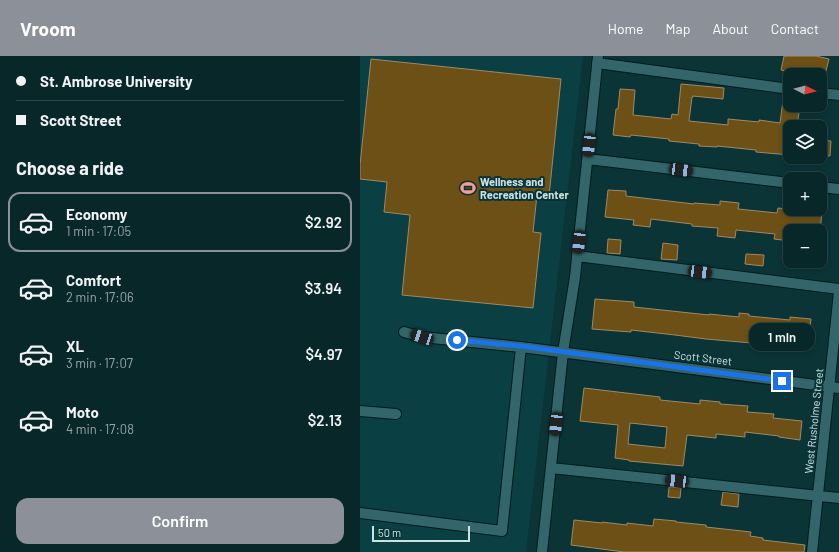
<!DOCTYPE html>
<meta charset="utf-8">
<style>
body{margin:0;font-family:Barlow,sans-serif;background:#163335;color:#f1f3f6;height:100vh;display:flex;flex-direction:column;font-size:15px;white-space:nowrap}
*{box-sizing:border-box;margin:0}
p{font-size:13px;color:#98a5a8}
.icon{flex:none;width:22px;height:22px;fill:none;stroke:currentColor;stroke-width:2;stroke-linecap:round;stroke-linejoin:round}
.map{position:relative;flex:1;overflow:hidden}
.side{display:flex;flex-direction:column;background:#082729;width:360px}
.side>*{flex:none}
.banner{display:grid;align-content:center;height:88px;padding:0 16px;background:#082729}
.needle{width:26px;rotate:96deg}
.fabs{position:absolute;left:423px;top:12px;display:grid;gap:8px}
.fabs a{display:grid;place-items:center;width:44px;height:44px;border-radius:8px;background:#082729;box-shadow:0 2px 6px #0003,0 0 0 1px #294446;font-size:20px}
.scale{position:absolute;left:12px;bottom:10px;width:98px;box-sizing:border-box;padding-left:4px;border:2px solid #c9e3e5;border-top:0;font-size:11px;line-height:14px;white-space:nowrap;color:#c9e3e5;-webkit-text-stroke:3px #0b3437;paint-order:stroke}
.end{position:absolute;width:18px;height:18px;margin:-9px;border:5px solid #1a73e8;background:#fff;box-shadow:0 0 0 2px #fff}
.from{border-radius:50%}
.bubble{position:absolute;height:28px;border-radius:12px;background:#082729;box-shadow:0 2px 6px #0003,0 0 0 1px #294446;font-size:13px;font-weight:600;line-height:28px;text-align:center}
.car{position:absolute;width:12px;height:24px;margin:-12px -6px;border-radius:5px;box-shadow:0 0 3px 1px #0007;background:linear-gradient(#222 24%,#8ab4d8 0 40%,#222 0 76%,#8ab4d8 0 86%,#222 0)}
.banner b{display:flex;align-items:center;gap:14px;height:38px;font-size:15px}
.banner b+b{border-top:1px solid #294446}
.banner i{width:10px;height:10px;background:#f1f3f6}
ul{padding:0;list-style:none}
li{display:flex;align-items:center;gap:12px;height:60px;margin:0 8px 6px;padding:0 8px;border:2px solid transparent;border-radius:12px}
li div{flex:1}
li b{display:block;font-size:15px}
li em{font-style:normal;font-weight:600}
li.selected{border-color:#8c9099}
li>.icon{width:36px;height:36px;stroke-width:1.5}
h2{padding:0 16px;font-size:18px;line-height:48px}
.primary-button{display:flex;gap:8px;margin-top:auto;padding:8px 16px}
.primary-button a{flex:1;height:46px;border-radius:12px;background:#8c9099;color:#fff;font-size:16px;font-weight:600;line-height:46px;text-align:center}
header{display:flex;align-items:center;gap:24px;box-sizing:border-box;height:56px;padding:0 20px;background:#8c9099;color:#fff}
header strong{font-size:19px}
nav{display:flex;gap:22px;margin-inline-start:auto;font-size:14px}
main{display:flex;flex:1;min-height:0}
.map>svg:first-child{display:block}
</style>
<header>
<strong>Vroom</strong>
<nav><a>Home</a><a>Map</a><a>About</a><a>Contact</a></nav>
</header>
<main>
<section class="side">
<div class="banner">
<b><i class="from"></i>St. Ambrose University</b>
<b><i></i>Scott Street</b>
</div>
<h2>Choose a ride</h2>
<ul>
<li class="selected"><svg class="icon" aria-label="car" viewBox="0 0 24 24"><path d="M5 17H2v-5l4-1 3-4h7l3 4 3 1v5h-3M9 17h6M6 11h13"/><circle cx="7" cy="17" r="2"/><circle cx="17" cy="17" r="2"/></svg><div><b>Economy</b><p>1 min · 17:05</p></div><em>$2.92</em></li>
<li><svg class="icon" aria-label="car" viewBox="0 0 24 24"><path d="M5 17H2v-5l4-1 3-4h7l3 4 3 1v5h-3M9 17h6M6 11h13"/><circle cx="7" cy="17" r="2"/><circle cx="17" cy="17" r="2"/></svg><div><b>Comfort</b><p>2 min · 17:06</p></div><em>$3.94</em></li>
<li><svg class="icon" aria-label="car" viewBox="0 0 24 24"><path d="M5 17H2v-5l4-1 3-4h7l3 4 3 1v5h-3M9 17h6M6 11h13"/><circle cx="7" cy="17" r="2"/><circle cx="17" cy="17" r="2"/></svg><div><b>XL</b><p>3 min · 17:07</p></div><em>$4.97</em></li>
<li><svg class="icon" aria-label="car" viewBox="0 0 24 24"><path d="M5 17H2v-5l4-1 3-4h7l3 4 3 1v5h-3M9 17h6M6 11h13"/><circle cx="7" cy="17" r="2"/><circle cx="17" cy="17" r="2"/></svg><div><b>Moto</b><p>4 min · 17:08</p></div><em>$2.13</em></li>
</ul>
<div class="primary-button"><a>Confirm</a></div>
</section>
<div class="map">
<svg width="479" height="496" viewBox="0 0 479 496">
<rect width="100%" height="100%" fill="#0b3437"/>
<path fill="#0a3f43" d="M0,0H223L166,496H0Z"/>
<path fill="#6c5015" stroke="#9e8966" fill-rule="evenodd" d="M424,0H456L469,3L465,19H441L421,14Z
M11,3L201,23L189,140L177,139L173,176L181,177L173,252L42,239L50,159L24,156L27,126L0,123V109Z
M321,28L364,32L363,43L333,40V41H332L329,65L368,69V63L399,66V64L420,67L423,44H430V49H440L437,71H430V99L396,96V94L357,90V91L339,90V88L309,85V83L271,79L270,81L253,79L256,53H258L260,33L275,34L273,59L311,63L312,58L318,59Z
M460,84L471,85L470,100L460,99Z
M248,134L266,135V140L334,148V147L360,149V145L379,147L378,153L417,157L418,152L462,157L460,175H430V185L414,183L415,178L376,174L375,182L357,180L358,172L332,170V168L291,163L290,171L273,169L274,164L245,161Z
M248,183L261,184L260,198L247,197Z
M303,187L318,189L317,204L301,203Z
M386,198L404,199L403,210L385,208Z
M235,243L274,246V251L349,259V258L379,261V257L389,258V260L430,264V261L451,263L448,290L422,287V292L403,290V288L346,283L315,279L271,274V276L232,273Z
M224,332L300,341V344L340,348V344L360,346V348L388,350L387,356L414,358L413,362L442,365L440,384L419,381V380L385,376V381L356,378V382L327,379L323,410L269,405V404L255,402L258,369L220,365ZM270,367L307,371L305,392L268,388Z
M309,431L321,432L320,442L308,441Z
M363,436L379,438L378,451L361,449Z
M294,463L316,465V466L346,469V471L391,476L390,480L403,482V484L445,489L444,496H264L211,489L214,464L242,467V466L267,469V467L293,470Z"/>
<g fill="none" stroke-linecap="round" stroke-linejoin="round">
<g stroke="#001b1c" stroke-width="12">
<path id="minor" d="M237,7L430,33
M460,37L479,39
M228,103L430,127
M460,131L479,133
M217,200L479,233
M44,276L62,281L161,291L479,332
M0,355L36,358
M191,412L479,442
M0,457L142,475L161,291
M182,496L203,296L215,221L238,0
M452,496L479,236"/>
</g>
<use href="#minor" stroke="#32666a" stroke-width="10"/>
</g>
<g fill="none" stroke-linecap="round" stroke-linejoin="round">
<path stroke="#1a73e8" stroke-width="5" d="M97,284L161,290L422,325"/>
</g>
<defs>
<g id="stadium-bare" transform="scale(1.2)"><path d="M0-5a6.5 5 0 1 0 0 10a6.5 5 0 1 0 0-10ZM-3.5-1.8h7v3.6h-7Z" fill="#f59b99" stroke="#0b3437" stroke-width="2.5" paint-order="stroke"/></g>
</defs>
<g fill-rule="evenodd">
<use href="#stadium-bare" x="108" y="132"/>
</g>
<g text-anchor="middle" stroke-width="4" stroke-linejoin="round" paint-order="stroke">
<g font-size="11" font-weight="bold" fill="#c9e3e5" stroke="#0b3437" text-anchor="start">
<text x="120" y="130">Wellness and<tspan x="120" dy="13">Recreation Center</tspan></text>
</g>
<g font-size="11" fill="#c9e3e5" stroke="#0b3437">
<text transform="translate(343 302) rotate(7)" y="4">Scott Street</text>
<text transform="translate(454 365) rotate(-84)" y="4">West Rusholme Street</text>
</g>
</g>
</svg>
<div class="fabs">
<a><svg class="needle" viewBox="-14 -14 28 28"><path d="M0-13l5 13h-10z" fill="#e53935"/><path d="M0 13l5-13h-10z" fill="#98a5a8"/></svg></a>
<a><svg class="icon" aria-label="layers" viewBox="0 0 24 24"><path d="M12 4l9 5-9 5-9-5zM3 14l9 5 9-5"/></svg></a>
<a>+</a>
<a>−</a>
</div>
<div class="scale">50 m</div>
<i class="end from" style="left:97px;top:284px"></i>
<i class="end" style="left:422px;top:325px"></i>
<div class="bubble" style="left:389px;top:267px;width:66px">1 min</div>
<i class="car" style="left:229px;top:89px;rotate:186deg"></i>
<i class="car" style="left:321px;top:114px;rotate:97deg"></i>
<i class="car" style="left:219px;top:186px;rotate:186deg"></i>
<i class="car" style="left:340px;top:216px;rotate:97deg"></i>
<i class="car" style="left:62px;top:281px;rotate:288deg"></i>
<i class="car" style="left:196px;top:368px;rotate:186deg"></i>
<i class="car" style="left:317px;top:425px;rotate:276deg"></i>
</div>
</main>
